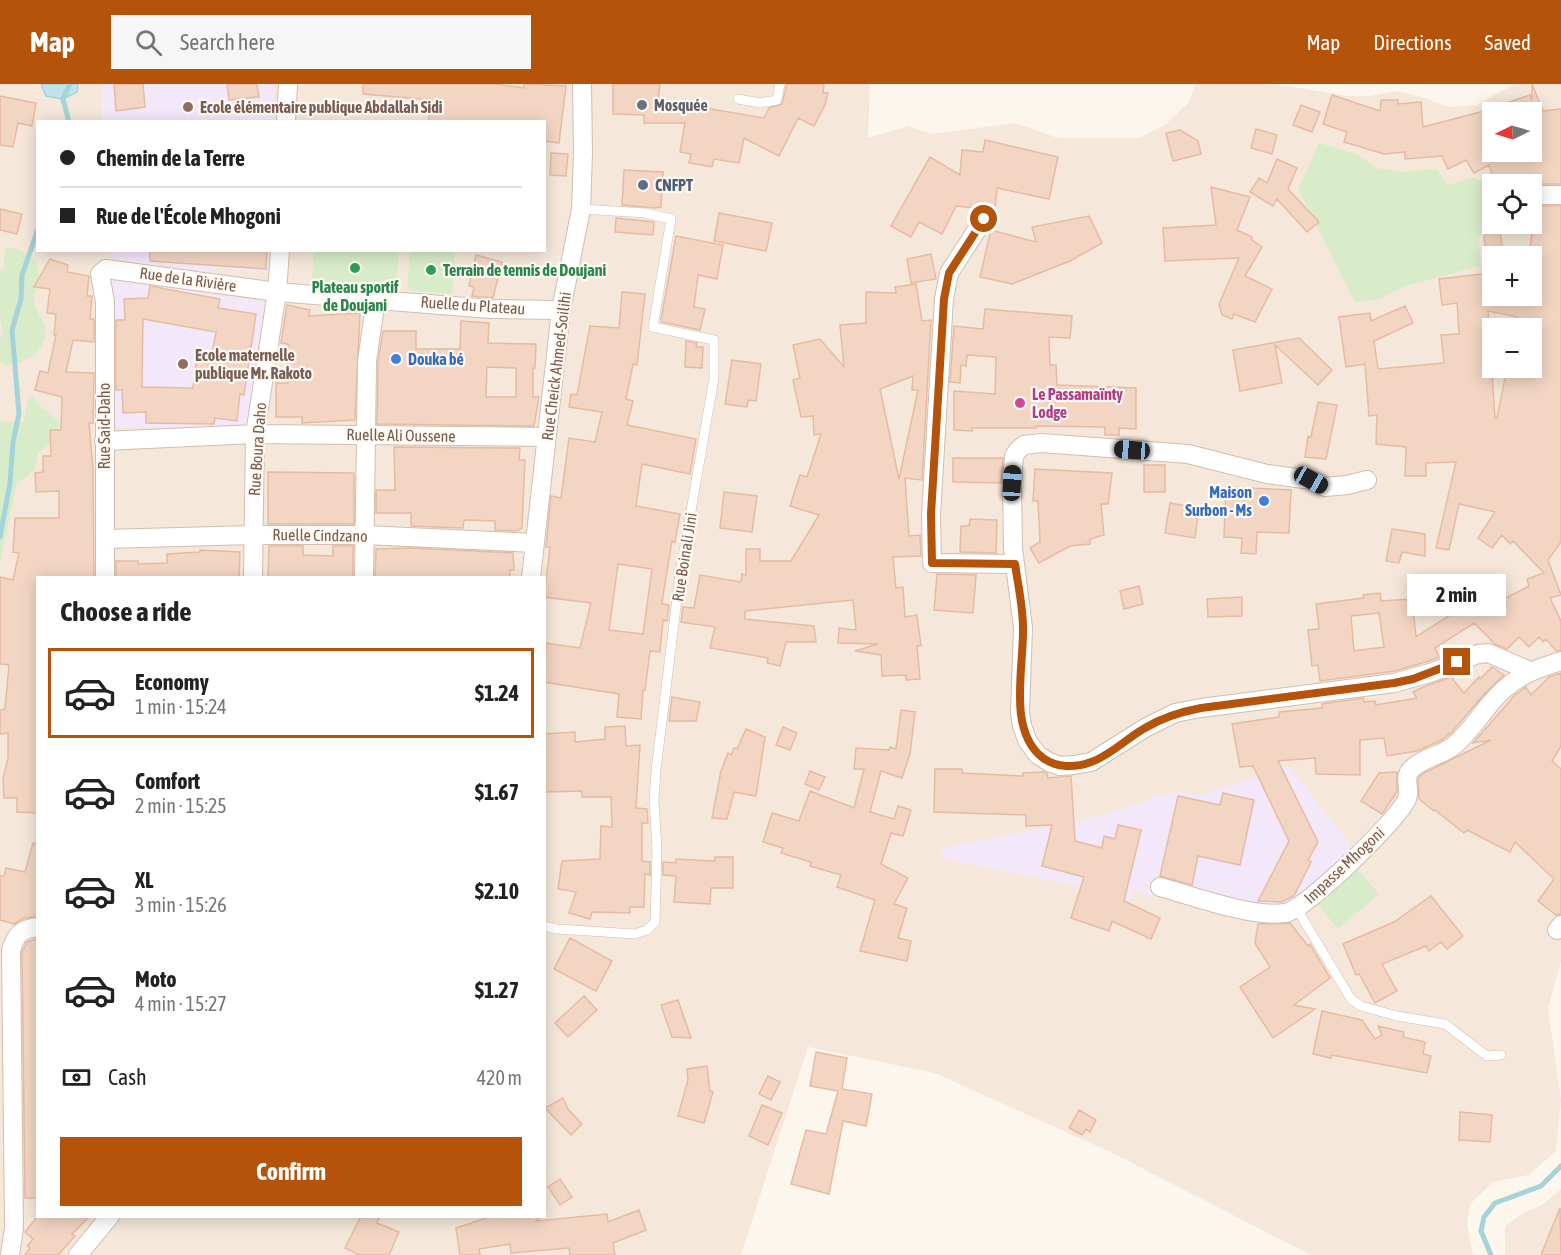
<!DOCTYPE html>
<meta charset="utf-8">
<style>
body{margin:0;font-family:"Asap Condensed",sans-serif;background:#f6f6f6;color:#222;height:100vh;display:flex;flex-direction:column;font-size:22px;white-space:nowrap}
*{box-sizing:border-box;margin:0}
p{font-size:20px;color:#767676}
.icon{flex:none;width:33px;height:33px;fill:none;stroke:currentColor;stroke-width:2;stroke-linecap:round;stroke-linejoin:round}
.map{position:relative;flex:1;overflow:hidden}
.sheet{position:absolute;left:36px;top:492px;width:510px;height:642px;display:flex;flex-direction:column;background:#fff;border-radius:0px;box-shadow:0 3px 15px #0003}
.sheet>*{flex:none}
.guide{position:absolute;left:36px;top:36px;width:510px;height:132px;border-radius:0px;box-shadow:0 3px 15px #0003;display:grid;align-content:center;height:132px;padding:0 24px;background:#fff}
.needle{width:39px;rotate:265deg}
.tools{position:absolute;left:1482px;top:18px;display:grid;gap:12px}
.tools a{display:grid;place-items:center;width:60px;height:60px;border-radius:0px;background:#fff;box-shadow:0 3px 15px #0003;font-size:30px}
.end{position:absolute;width:27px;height:27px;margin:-14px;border:8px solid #b45309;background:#fff;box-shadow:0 0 0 3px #fff}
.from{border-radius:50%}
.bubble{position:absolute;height:42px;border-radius:0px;background:#fff;box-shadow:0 3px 15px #0003;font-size:20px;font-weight:700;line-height:42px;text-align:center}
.car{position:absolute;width:18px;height:36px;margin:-18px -9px;border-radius:8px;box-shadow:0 0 4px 2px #0007;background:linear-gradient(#222 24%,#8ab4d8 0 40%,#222 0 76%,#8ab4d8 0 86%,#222 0)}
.guide b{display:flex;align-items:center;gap:21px;height:57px;font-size:22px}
.guide b+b{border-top:2px solid #e0e0e0}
.guide i{width:15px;height:15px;background:#222}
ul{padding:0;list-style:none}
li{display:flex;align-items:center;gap:18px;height:90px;margin:0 12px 9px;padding:0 12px;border:3px solid transparent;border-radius:0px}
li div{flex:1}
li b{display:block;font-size:22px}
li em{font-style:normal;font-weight:700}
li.active{border-color:#b45309}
li>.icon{width:54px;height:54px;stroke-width:1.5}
h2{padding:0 24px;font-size:27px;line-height:72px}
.pay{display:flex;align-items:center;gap:15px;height:66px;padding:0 24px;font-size:22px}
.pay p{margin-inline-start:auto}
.primary-button{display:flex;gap:12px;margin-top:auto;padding:12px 24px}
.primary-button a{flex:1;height:69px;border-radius:0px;background:#b45309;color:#fff;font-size:24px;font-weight:700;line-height:69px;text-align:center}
header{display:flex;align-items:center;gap:36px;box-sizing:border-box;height:84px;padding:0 30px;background:#b45309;color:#fff}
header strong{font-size:28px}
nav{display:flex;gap:33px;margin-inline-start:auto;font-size:21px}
.search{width:420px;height:54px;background:#f6f6f6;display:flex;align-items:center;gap:15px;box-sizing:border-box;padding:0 21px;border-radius:0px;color:#767676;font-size:22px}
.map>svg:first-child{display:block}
</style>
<header>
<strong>Map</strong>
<div class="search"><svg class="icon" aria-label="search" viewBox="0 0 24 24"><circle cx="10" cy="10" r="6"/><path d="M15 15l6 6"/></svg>Search here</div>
<nav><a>Map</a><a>Directions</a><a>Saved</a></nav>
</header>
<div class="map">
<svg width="1561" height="1171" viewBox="0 0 1561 1171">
<rect width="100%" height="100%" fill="#fdf6ec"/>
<path fill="#f5e8da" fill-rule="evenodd" d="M0,0H41L43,6L77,8L78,0H870L868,54L908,42L932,50L1015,39L1058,54H1139L1166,40L1189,18L1195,0H1274L1348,12H1370L1397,7L1425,14L1448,23L1477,21L1514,0H1561V877L1548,924L1561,1016L1556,1067L1528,1091L1493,1098L1470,1120L1467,1140L1473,1171H1311L1110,1068L935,989L808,963L741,1171H0ZM1492,28H1532V68H1492ZM38,38H544V166H38ZM1492,100H1532V140H1492ZM1492,172H1532V212H1492ZM1492,244H1532V284H1492ZM38,494H544V1132H38Z
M1561,1105V1171H1505V1142L1523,1129L1542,1121Z"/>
<path fill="#f3e8fa" d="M103,0H273L277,37H101Z
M109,167H270L268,188L217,184L206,188L114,175Z
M110,194L264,218L247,342L112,344Z
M1283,683L1290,684L1352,763L1293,824L1263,826L1157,800L1151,813L1134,805L1129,818L1072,801L940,774L942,764L1074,738L1143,719L1151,713L1176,708L1202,711Z"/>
<path fill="#d8ecc9" d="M1319,59L1357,70L1376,84L1401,88L1437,85L1448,101L1473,93L1492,103L1493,140L1479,153L1480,182L1402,203L1380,215L1355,218L1298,105Z
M5,164H16L36,176C43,192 34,202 34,217C34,227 41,230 44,239C52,264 27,280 5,281L0,277V256L3,247L0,235V188L4,184Z
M410,166L455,167L452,210L407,206Z
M314,167H399L396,208L311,201Z
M29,312L33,313C44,329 50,326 60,340L54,357L38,369L35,384L24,395L17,398L0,479V337L23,338Z
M1356,784L1379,810L1338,845L1316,819Z"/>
<path fill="#bfe3e8" stroke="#a5d3da" stroke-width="1.5" d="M41,0H78L77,8L63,15L46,12Z"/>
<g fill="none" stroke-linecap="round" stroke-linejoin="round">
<path stroke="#a5d3da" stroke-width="5" d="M69,38L63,15L70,0
M0,453L10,399L13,358L19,330L12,246L21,215L22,191L38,145
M1491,1171L1481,1147L1484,1133L1495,1119L1541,1102L1561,1082"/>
</g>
<path fill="#f3d5c3" stroke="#e6bba3" stroke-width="1.5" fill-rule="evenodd" d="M114,0H143L145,23L116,27Z
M227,0H257L259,13L229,16Z
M363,0H495L524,4V0L566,2L559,59L544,57V38H428L432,16L363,10Z
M613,0H660L658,16L764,34L769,24L782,20L787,0H824L823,9H828L825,21L814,42L798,34L779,72L744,54L739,79L714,75L712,83L689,79L691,70L680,68L685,39H644V31L613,30Z
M1532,0L1543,27L1561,25V100H1528L1525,92L1518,95L1516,91L1494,97L1489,81L1474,89L1466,76L1448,85L1442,72L1405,75V68L1384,70L1344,58L1347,48L1323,40L1332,11L1380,27L1381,16H1398V20L1421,18L1423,43L1480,28L1530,11L1532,16ZM1492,28H1532V68H1523L1501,75L1514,68H1492Z
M0,12L36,19L32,42L18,39L13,63L0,61Z
M1301,21L1320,28L1312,48L1293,41Z
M1256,45L1277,51L1272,70L1251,64Z
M1180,46L1198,57L1201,70L1173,77L1166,49Z
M985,56L1058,73L1049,115L997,104L995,126L956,122L942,150L919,138L911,153L891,142L930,73L960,91L962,66L983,68Z
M551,69L568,70L566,92L550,91Z
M1277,75L1297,84L1288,105L1319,138L1307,148L1277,115L1273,122L1250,108L1259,94L1267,99Z
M624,86L663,88L661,123L655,124L622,121Z
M1211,103L1250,113L1237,146L1252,153L1251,155L1262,163L1245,192L1272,205L1255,238L1234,230L1232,235L1222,231L1219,220L1239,174L1165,177L1163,144L1216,141Z
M1532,122H1561V458L1548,476L1561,511L1550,514L1561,537V566L1556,567L1546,555L1543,558L1539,553L1529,563L1519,553L1507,565L1495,560L1474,539L1435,564L1439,573L1429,577L1395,587L1320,597L1318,581L1312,582L1308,546L1319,545L1316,520L1364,514L1363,511L1380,509L1381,517L1412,515L1416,553L1458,526L1454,514L1488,496L1500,517L1529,502L1527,495L1544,489L1513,457L1510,460L1502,451L1492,464L1478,454L1495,428L1459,420L1449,466L1436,464L1456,378L1426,379V392H1405L1406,363L1376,360L1377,331L1369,332L1365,280L1346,283L1339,233L1370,229L1371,237L1405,222L1413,239L1374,257L1378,285L1444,279L1441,251L1459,250L1457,219L1442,221L1439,195L1491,189L1492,212H1532V172H1529L1533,140L1532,139ZM1488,227L1518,233L1515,244H1532V284H1507L1497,334H1495ZM1379,529L1384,563L1354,567L1351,532Z
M0,125L22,130L17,150L0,146Z
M719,129L772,139L766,167L714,157Z
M1089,132L1102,159L1070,177L1012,200L980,193L991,146L1036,158L1032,143Z
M616,134L654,138L653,151L615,148Z
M1500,145L1503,172H1486L1484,152L1491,146Z
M676,152L723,161L717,195L698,191L694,223L705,225L700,246L662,238L661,236Z
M150,166H267L266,185L150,177Z
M931,170L936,195L911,199L907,175Z
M476,171L502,178L493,214L472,212L474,203L469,202Z
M50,175L68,181L67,188L89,192L87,212H92L90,235H94V258L73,256L66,288L94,289L93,339H89L93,385L94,494H38V729L17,728V714H4L3,694L8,675V649L0,650V626L5,625L9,581L0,580V493L13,496L19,469L13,468L15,434H59V407L36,408L35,389L43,388V372H51L50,346H61L62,313L35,306L40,287L48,289L56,251H54L56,230L47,229L50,205L34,203Z
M916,200L922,237L931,236L922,396L905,394L909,452L920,451L921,472L893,473L896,504L903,503L905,533L917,531L921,562H917L920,595L906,596V591L882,592L881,571L855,567L878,560L838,559L839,544L856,546L853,516L745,527V535L814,542L816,558H786L780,582L767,579L768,574L710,564L715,543L681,538L683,523L694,524L700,491L741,498L742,490L746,491V465H760V477H791L819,431L790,422L800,391L807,393L821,350L814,351L813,332L801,333L793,296L800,294L793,261L820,255L844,283L840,241L866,239V208L896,209L895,203ZM913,292L912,306H918L899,395L880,305Z
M150,202L220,215L218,224L256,230L244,311L240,310L237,337L215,334L214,340L146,339V328L123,329L122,306H116V236H125L124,215L148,214ZM143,235L216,248L211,274L197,272L193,304L142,303Z
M622,208L645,210L637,281L633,280L626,315L633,317L627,341L696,355L690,390L642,380L636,422L680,430L675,458L672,457L663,512L662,520L669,521L667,537L663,536L660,568L650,567L645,606H643L641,635L617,633L619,610L544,598L546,559L580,564L591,519L544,513L550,463H546L551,412L561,414L569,354L595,358L602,328L569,323L571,310L577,311L590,242L619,244ZM618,480L652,485L643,550L609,546Z
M287,221L310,226L309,232L360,229L355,336L302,339V333H276V299H288V260L281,259Z
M985,225L1072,232L1070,254L1049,253L1050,281H1056L1057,301L1136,304V345L1119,344V351H1105V343L1036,342V344H972V347L954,346V307L995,310L996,273L967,271L966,282L961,281L960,299L950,298L954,242L983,245Z
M461,237L489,239L488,259L536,260L535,284H533V313H539L534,342L377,340L378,278L383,247H416V265H460ZM487,283L516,284V313H486Z
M1299,254L1332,286L1318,301L1275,261L1282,299L1240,307L1233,266Z
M686,257L697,259L696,263H703L702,284L685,283Z
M732,276L761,280L756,317L748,316L747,323L725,320Z
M1318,318L1337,321L1326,375L1305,373L1308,352L1311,353Z
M394,363L520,364L519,376H525L522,444L517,447L495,446V437L464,436L463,444L411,442V429H376V406H395Z
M953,374H1003L1001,399L953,398Z
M1144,381H1165V408H1144Z
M1035,385L1112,389L1108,420H1101L1104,451L1090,455V460L1070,462L1039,479L1030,464L1040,458L1038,417H1033Z
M268,388L354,389V440H268Z
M1226,403L1291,406L1289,449L1257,448L1256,470L1241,469L1242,454L1224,453Z
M724,408L757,412L752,448L720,444Z
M1170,419L1199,424L1195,454L1165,449Z
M970,435L997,436L996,469L960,468L961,442H969Z
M1392,445L1425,450V472L1402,468L1399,479L1386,477Z
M269,462H303V471L333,472V462H353V494H268Z
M411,464L513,469L514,486H510V494H375L376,465Z
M200,466L240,468L239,494H116V477H138V480L167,479V470L200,468Z
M937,490L976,491L973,529L934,526Z
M1139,502L1143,520L1124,525L1120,507Z
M1242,513V532L1208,533L1207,515Z
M1492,583L1504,591L1485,609L1452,648L1442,656L1417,667L1387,672L1384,654L1360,656V691L1316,690L1315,674L1278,677L1318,758L1308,776L1311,778L1294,812L1282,818L1258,817L1289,757L1253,682L1240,683L1232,640L1279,633V628L1322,624V620L1363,614L1364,618L1375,617L1376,621L1417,614L1413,608L1423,603L1451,593L1464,609L1479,593L1480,595Z
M1561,589V662L1552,677L1561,685V830L1556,831L1538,817L1554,795L1515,758L1510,768L1467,746L1464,749L1435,726L1434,727L1419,715L1418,695L1422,690L1491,656L1473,659L1515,611L1526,603L1531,611L1549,593Z
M672,613L700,618L696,637H669Z
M901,626L915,628L910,670L902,694L881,687L870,728L894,735L898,722L911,726L903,752L891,749L881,780L908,794L894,820L907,824L898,854L911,857L907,877L860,867L875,816L837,803L841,791L810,782L811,778L781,769L783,764L763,758L772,729L799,737L810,707L854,724L864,685H854L856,664L889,666L890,663L896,665Z
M625,642L626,662L640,661L636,724L647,725L648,739H642V777L650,778V791L645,790L644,823H630V829L592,828L590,835L569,829L576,808L558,805L562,777L600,775L601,742L612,743L611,713H582V707L544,708V650L575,648V658L605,655V643Z
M783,643L797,649L790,666L776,661Z
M746,645L765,653L756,712L734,708L727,735L712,734L721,687L728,669L731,671L734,664L737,665Z
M935,685H962V689L1023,692V689L1044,688L1047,689L1048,694L1071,692L1075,757L1102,764L1104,752L1115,755L1118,741L1141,746L1124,817L1160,834L1151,855L1112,837L1109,847L1071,834L1084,793L1042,782L1052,741L1026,742V731L934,728Z
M810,687L825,693L819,706L805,700Z
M1397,688V708L1382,730L1361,717L1379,689Z
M1223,709L1254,716L1240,781L1198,772L1192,801L1160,792L1178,712L1220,721Z
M33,759L38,760V832L24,834L14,840L0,836V792H4L6,784L25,788Z
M715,773H733V804H711L710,820L674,818L676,792L663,791V778L676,779V775L715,777Z
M1431,812L1463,852L1447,865L1441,858L1429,867L1426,862L1382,880L1397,907L1375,919L1359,890L1356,891L1343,860L1394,838Z
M1290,839L1308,862L1310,860L1330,894L1294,921L1315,925L1273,954L1240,903L1270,883L1255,859L1258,840Z
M38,854V1114H25L22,868L27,858Z
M570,854L612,877L596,907L554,885Z
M584,912L597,926L568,953L555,939Z
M678,916L691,954L672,953L661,921Z
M1322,927L1362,936L1375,955L1382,951L1378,942L1404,948L1403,953L1425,958L1423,970L1431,972L1427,989L1332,971L1331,974L1313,970Z
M816,968L847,974L842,1005L872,1010L866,1042L843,1037L829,1110L791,1100L806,1046L826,1050L838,1007L810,1002Z
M707,982L710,1007L713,1008L704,1039L678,1032L688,996L687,985Z
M768,992L780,998L771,1016L759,1010Z
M563,1014L568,1025L582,1040L571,1051L545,1024Z
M762,1021L782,1029L768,1061L749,1052Z
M1079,1026L1096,1036L1090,1048L1086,1045L1082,1051L1069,1044Z
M1460,1028L1492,1031L1490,1058L1459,1056Z
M560,1095L572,1113L560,1121L548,1103Z
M1560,1124L1561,1171H1541Z
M639,1126L646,1146L613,1159L615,1171H570L569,1164L511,1169L510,1160L479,1165L480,1171H460L456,1144L492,1132H542L536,1137L607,1130L608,1138Z
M38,1132H90L72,1150L75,1152L58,1171H25L30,1164L27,1162L33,1155L25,1148Z
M361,1132H380L377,1139L399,1148L389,1171H359L345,1164Z"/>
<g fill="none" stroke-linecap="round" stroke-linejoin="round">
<g stroke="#d1beb0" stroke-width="10">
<path id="service" d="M738,15L760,19L777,16L780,0
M1297,825L1351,915L1361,922L1397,932L1445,940L1487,972L1501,971
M544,842L557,845L635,850L647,846L655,838L657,765L654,717L656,686L680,490L714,294V256L653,243L671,135L645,129L581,125"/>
</g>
<g stroke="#d1beb0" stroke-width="20">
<path id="minor" d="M286,38L288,0
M1532,111H1561
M984,135L949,189L944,215L931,430L932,479L1015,480
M104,357L255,350L547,353
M1367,396L1347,401L1325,403L1311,396L1267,390L1188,370L1042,359L1024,361L1018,366L1014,372L1012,398L1013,464L1023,544L1020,628L1022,642L1028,658L1038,671L1049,678L1060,682L1074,681L1091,678L1145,644L1175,629L1201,624L1394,599L1433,588L1478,570L1488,569L1530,587
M106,455L252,451H365L534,459
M105,494V218L100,190L106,185L277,208L491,225L561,226
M253,494L255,350L277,208L280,166
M364,494L367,277L376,215
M531,494L561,226L581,125L583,69L582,0
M1160,803C1193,812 1253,834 1285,829C1305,826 1399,735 1407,715C1411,706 1404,697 1409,688C1418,675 1440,672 1452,663C1474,646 1486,619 1508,602C1524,589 1542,583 1561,577
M1557,846L1561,841
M10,1171L14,1144L11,866C16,850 21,845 38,843
M78,1171L110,1132"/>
</g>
<use href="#service" stroke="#fff" stroke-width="9"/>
<use href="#minor" stroke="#fff" stroke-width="18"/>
</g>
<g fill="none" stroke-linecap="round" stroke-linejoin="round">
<path stroke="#b45309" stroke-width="8" d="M984,135L949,189L944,215L931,430L932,479L1015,480C1018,501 1023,522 1023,544C1024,583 1007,647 1043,674C1057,684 1075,684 1091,678C1111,671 1127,654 1145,644C1163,633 1180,628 1201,624L1394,599L1413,595L1457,578"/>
</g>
<circle fill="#6b7280" stroke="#fffaf3" stroke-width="2" cx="642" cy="21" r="6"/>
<g fill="#8d6e63" stroke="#fffaf3" stroke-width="2">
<circle cx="188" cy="23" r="6"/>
<circle cx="183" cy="280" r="6"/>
</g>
<circle fill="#5c6f8a" stroke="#fffaf3" stroke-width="2" cx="643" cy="101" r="6"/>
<g fill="#2e9e5b" stroke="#fffaf3" stroke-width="2">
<circle cx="355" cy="184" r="6"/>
<circle cx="431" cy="186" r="6"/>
</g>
<g fill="#3f7fe0" stroke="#fffaf3" stroke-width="2">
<circle cx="396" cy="275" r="6"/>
<circle cx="1264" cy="417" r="6"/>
</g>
<circle fill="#d1479c" stroke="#fffaf3" stroke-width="2" cx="1020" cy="319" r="6"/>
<g text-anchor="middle" stroke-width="4.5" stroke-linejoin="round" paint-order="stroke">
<g font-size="16" font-weight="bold" fill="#5b616d" stroke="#fffaf3" text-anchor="start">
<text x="654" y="27">Mosquée</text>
</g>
<g font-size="16" font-weight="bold" fill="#785e54" stroke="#fffaf3" text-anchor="start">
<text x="200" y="29">Ecole élémentaire publique Abdallah Sidi</text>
<text x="195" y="277">Ecole maternelle<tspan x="195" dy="18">publique Mr. Rakoto</tspan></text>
</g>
<g font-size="16" font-weight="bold" fill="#4e5e75" stroke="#fffaf3" text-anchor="start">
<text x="655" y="107">CNFPT</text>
</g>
<g font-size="16" font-weight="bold" fill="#27864d" stroke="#fffaf3" text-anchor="start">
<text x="443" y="192">Terrain de tennis de Doujani</text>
<text x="355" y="209" text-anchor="middle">Plateau sportif<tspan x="355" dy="18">de Doujani</tspan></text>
</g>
<g font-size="16" fill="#7a5c4d" stroke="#fffaf3">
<text transform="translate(188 195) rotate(8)" y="6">Rue de la Rivière</text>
<text transform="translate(473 221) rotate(4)" y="6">Ruelle du Plateau</text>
<text transform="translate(556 282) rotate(-83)" y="6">Rue Cheick Ahmed-Soilihi</text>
<text transform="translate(104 342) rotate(-90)" y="6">Rue Said-Daho</text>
<text transform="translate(401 351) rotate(1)" y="6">Ruelle Ali Oussene</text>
<text transform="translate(257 365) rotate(-86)" y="6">Rue Boura Daho</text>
<text transform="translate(320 451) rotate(1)" y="6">Ruelle Cindzano</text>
<text transform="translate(684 473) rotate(-81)" y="6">Rue Boinali Jini</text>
<text transform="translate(1344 781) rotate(-43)" y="6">Impasse Mhogoni</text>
</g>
<g font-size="16" font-weight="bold" fill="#366cbe" stroke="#fffaf3" text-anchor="start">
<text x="408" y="281">Douka bé</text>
<text x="1252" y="414" text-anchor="end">Maison<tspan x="1252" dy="18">Surbon - Ms</tspan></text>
</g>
<g font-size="16" font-weight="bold" fill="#b23c85" stroke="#fffaf3" text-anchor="start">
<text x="1032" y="316">Le Passamaïnty<tspan x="1032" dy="18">Lodge</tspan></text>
</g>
</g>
</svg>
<div class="tools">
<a><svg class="needle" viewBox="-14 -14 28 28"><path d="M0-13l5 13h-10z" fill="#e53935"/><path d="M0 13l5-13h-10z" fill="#767676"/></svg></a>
<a><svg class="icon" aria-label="locate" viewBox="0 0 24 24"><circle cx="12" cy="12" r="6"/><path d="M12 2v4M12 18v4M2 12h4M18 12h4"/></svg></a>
<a>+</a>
<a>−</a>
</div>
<i class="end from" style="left:984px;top:135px"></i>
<i class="end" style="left:1457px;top:578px"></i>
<div class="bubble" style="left:1407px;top:490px;width:99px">2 min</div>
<i class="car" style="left:1132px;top:366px;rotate:274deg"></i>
<i class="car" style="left:1311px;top:396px;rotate:119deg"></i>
<i class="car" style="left:1012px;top:399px;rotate:3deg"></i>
<div class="guide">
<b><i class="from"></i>Chemin de la Terre</b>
<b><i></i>Rue de l'École Mhogoni</b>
</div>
<section class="sheet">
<h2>Choose a ride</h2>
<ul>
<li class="active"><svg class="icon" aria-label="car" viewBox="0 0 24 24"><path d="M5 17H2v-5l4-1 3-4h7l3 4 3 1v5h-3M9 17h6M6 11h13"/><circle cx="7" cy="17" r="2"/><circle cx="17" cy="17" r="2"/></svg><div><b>Economy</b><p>1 min · 15:24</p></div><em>$1.24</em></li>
<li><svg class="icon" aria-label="car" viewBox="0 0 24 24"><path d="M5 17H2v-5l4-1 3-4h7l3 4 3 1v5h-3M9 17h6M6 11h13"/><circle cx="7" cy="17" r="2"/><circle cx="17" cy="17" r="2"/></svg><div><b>Comfort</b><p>2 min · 15:25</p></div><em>$1.67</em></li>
<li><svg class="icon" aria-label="car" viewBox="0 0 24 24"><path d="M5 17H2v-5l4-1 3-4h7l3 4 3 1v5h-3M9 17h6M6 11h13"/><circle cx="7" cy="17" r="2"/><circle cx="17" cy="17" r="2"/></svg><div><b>XL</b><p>3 min · 15:26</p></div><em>$2.10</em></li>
<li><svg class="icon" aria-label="car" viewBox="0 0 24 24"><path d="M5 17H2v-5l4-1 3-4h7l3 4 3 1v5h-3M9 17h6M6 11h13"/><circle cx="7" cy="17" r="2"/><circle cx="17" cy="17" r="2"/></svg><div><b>Moto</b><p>4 min · 15:27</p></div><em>$1.27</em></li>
</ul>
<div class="pay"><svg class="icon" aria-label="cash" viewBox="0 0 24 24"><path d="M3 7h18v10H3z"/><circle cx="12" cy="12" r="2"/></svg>Cash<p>420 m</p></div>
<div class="primary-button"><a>Confirm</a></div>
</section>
</div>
